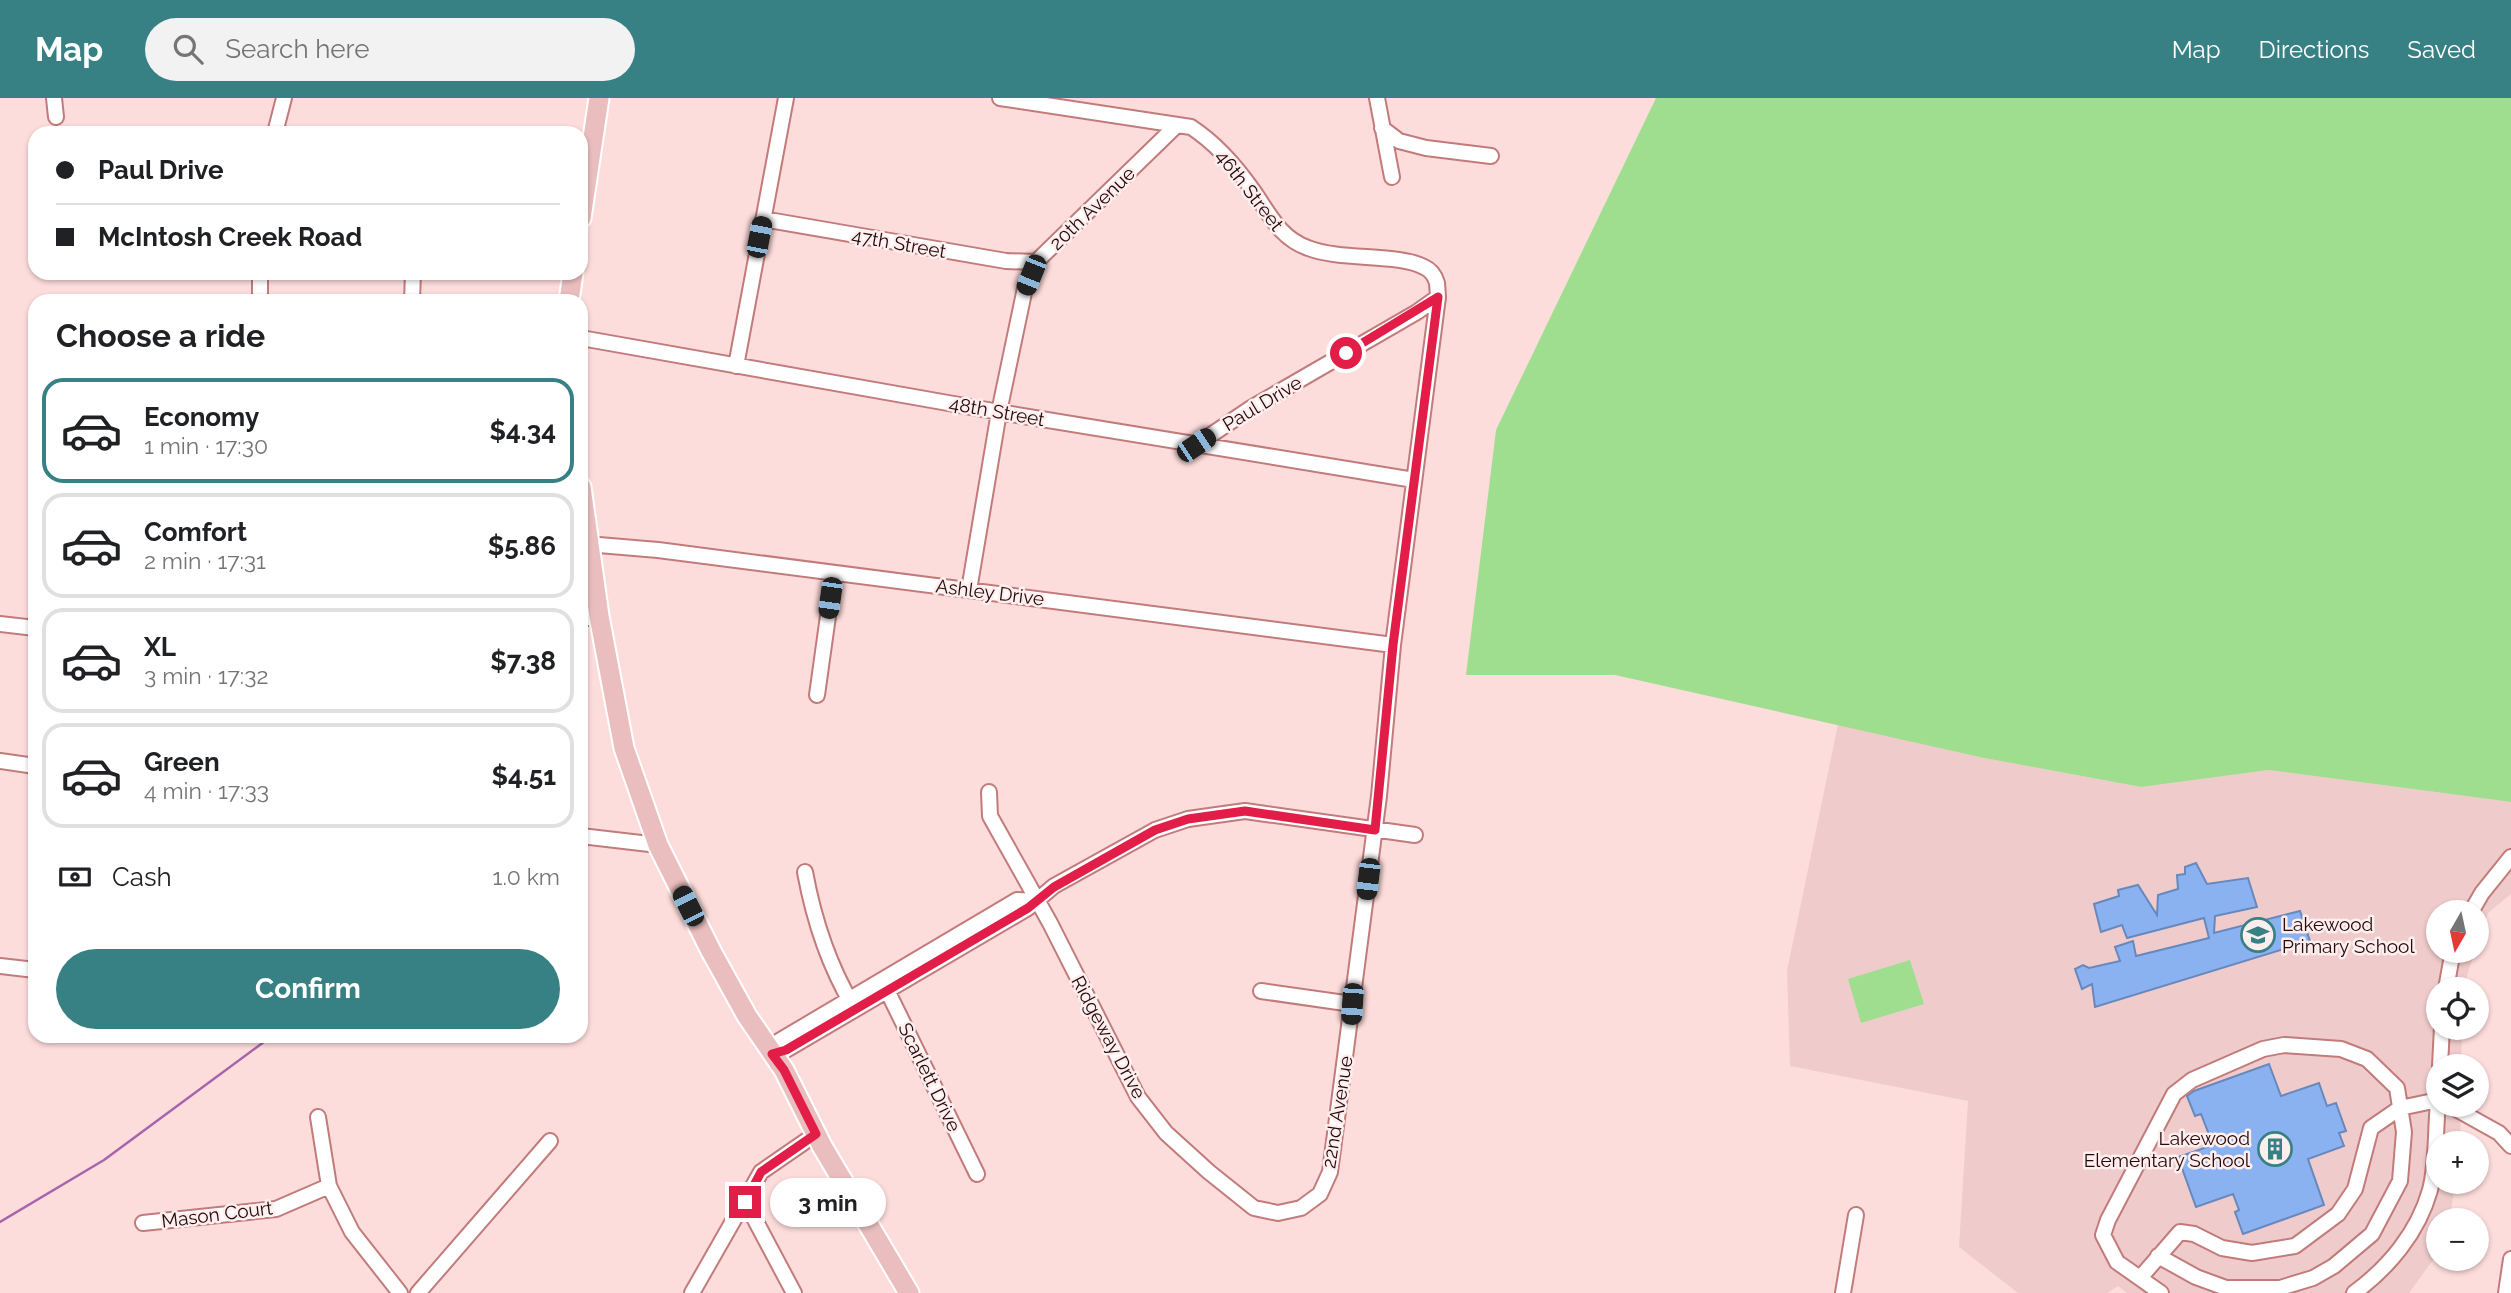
<!DOCTYPE html>
<meta charset="utf-8">
<style>
body{margin:0;font-family:Raleway,sans-serif;background:#f2f2f2;color:#202124;height:100vh;display:flex;flex-direction:column;font-size:26px;white-space:nowrap}
*{box-sizing:border-box;margin:0}
p{font-size:23px;color:#757577}
.icon{flex:none;width:38px;height:38px;fill:none;stroke:currentColor;stroke-width:2;stroke-linecap:round;stroke-linejoin:round}
.map{position:relative;flex:1;overflow:hidden}
.sheet{position:absolute;left:28px;top:196px;width:560px;height:749px;display:flex;flex-direction:column;background:#fff;border-radius:21px;box-shadow:0 2px 5px #0004}
.sheet>*{flex:none}
.guide{position:absolute;left:28px;top:28px;width:560px;height:154px;border-radius:21px;box-shadow:0 2px 5px #0004;display:grid;align-content:center;height:154px;padding:0 28px;background:#fff}
.needle{width:46px;rotate:189deg}
.fabs{position:absolute;left:2426px;top:802px;display:grid;gap:14px}
.fabs a{display:grid;place-items:center;width:63px;height:63px;border-radius:50%;background:#fff;box-shadow:0 2px 5px #0004;font-size:35px}
.end{position:absolute;width:32px;height:32px;margin:-16px;border:9px solid #e11d48;background:#fff;box-shadow:0 0 0 4px #fff}
.from{border-radius:50%}
.bubble{position:absolute;height:49px;border-radius:24px;background:#fff;box-shadow:0 2px 5px #0004;font-size:23px;font-weight:700;line-height:49px;text-align:center}
.car{position:absolute;width:21px;height:42px;margin:-21px -10px;border-radius:9px;box-shadow:0 0 5px 2px #0007;background:linear-gradient(#222 24%,#8ab4d8 0 40%,#222 0 76%,#8ab4d8 0 86%,#222 0)}
.guide b{display:flex;align-items:center;gap:24px;height:66px;font-size:26px}
.guide b+b{border-top:2px solid #e0e0e0}
.guide i{width:18px;height:18px;background:#202124}
ul{padding:0;list-style:none}
li{display:flex;align-items:center;gap:21px;height:105px;margin:0 14px 10px;padding:0 14px;border:4px solid #e0e0e0;border-radius:21px}
li div{flex:1}
li b{display:block;font-size:26px}
li em{font-style:normal;font-weight:700}
li.selected{border-color:#378083}
li>.icon{width:63px;height:63px;stroke-width:1.5}
h2{padding:0 28px;font-size:32px;line-height:84px}
.pay{display:flex;align-items:center;gap:18px;height:77px;padding:0 28px;font-size:26px}
.pay p{margin-inline-start:auto}
.button{display:flex;gap:14px;margin-top:auto;padding:14px 28px}
.button a{flex:1;height:80px;border-radius:42px;background:#378083;color:#fff;font-size:28px;font-weight:700;line-height:80px;text-align:center}
header{display:flex;align-items:center;gap:42px;box-sizing:border-box;height:98px;padding:0 35px;background:#378083;color:#fff}
header strong{font-size:33px}
nav{display:flex;gap:38px;margin-inline-start:auto;font-size:24px}
.search{width:490px;height:63px;background:#f2f2f2;display:flex;align-items:center;gap:18px;box-sizing:border-box;padding:0 24px;border-radius:38px;color:#757577;font-size:26px}
.map>svg:first-child{display:block}
</style>
<header>
<strong>Map</strong>
<div class="search"><svg class="icon" aria-label="search" viewBox="0 0 24 24"><circle cx="10" cy="10" r="6"/><path d="M15 15l6 6"/></svg>Search here</div>
<nav><a>Map</a><a>Directions</a><a>Saved</a></nav>
</header>
<div class="map">
<svg width="2511" height="1195" viewBox="0 0 2511 1195">
<rect width="100%" height="100%" fill="#fddddc"/>
<path fill="#efcccb" d="M1838,626L1984,660L2141,689L2269,672L2511,704V796L2488,815L2476,848V814H2438V852H2475L2463,891H2438V929H2462L2461,968H2438V1006H2461L2460,1045H2438V1083H2455L2450,1122H2438V1155L2409,1195H2127L2118,1188L2107,1195H2018L1959,1149L1968,1003L1790,968L1787,873Z"/>
<path fill="#9fde8f" d="M1656,0H2511V704L2269,672L2141,689L1984,660L1615,577H1466L1496,332Z
M1910,862L1924,906L1861,925L1848,881Z"/>
<g fill="none" stroke-linecap="round" stroke-linejoin="round">
<path stroke="#a664ac" stroke-width="2.5" d="M0,1124L104,1062L272,938"/>
</g>
<path fill="#8bb2f0" stroke="#6788bd" stroke-width="2" d="M2196,765L2207,786L2248,780L2257,809L2215,818L2214,835L2300,813L2310,843L2095,909L2092,886L2082,891L2075,871L2083,867L2089,870L2120,863L2115,849L2133,843L2136,858L2209,840L2204,820L2127,840L2122,827L2101,834L2094,806L2119,798L2118,792L2138,787L2157,817L2158,797L2178,791L2177,777L2185,776V769Z
M2269,966L2281,998L2319,985L2327,1008L2336,1005L2346,1033L2339,1035L2344,1048L2308,1061L2324,1107L2243,1136L2235,1114L2239,1112L2233,1096L2196,1109L2178,1059L2213,1047L2201,1016L2195,1018L2187,998L2194,993Z"/>
<g fill="none" stroke-linecap="round" stroke-linejoin="round">
<g stroke="#c27b7b" stroke-width="18">
<path id="minor" d="M54,0L56,19
M1377,0L1392,79
M1382,30L1399,43L1426,50L1491,58
M275,35L284,0
M763,121L1006,163L1036,164
M260,203V175
M412,203L413,175
M581,240L999,314L1414,382
M736,268L786,0
M1196,347L1251,310L1417,214L1438,199
M587,446L658,452L1393,547
M969,492L999,314L1025,190L1036,164L1177,27
M581,521L599,518
M0,526L35,530
M817,597L834,475
M0,663L35,668
M989,694L990,718L1050,825L1138,999L1166,1035L1209,1074L1254,1110L1278,1115L1301,1110L1320,1096L1330,1074L1379,698L1393,547L1438,199L1437,185C1435,178 1431,172 1424,169C1398,155 1341,163 1308,150C1280,140 1270,117 1254,94C1236,68 1217,46 1191,29L1000,0
M581,738L658,747
M805,774C814,823 828,866 853,908
M2471,814L2482,795L2511,759
M0,868L35,872
M884,886L977,1076
M2446,891L2453,852
M1261,893L1352,906
M772,956L786,952L1028,810L1054,788L1155,732L1188,721L1245,713L1415,737
M772,956L779,943L1017,802L1038,803
M2440,968L2442,929
M2447,1006L2499,1035L2511,1048
M318,1019L329,1088L352,1134L400,1195
M745,1103L794,1195
M143,1125L276,1111L329,1088
M2158,1158L2196,1179L2226,1190H2280L2313,1180L2334,1168L2372,1136L2400,1083L2404,1034L2397,990L2367,961L2341,951L2284,947L2263,951L2192,982L2174,996L2108,1122L2103,1137L2117,1164L2161,1195
M2140,1180L2180,1134L2194,1136L2222,1150L2252,1155L2295,1148L2338,1116L2355,1091L2371,1030L2400,1010L2438,1002
M418,1195L550,1043
M692,1195L761,1074L816,1036
M1843,1195L1856,1117
M2354,1195C2388,1170 2418,1135 2430,1092C2437,1066 2435,1034 2438,1006
M2506,1195L2511,1161"/>
</g>
<g stroke="#fff" stroke-width="23">
<path id="major" d="M581,120L599,0
M569,203L573,175
M581,389L599,518L624,650L658,747L711,853L747,918L784,972L822,1048L909,1195"/>
</g>
<use href="#minor" stroke="#fff" stroke-width="14"/>
<use href="#major" stroke="#eabebe" stroke-width="19"/>
</g>
<g fill="none" stroke-linecap="round" stroke-linejoin="round">
<path stroke="#e11d48" stroke-width="9" d="M745,1104L761,1074L816,1036L784,972L772,956L786,952L1028,810L1054,789L1155,732L1188,721L1245,713L1375,732L1393,547L1438,199L1346,255"/>
</g>
<defs>
<g id="school-ring" transform="scale(1.75)"><circle r="9.5" fill="#fee" stroke="#378083" stroke-width="1.5"/><path d="M0-5L7-2L0 1L-7-2ZM-4 1L0 2.5L4 1V4Q0 6-4 4Z" fill="#378083"/></g>
<g id="building-ring" transform="scale(1.75)"><circle r="9.5" fill="#fee" stroke="#378083" stroke-width="1.5"/><path d="M-4-6H4V6H1V3H-1V6H-4ZM-2.5-4.3h1.7v1.8h-1.7ZM.8-4.3h1.7v1.8H.8ZM-2.5-1h1.7V.8h-1.7ZM.8-1h1.7V.8H.8Z" fill="#378083"/></g>
</defs>
<g fill-rule="evenodd">
<use href="#school-ring" x="2258" y="837"/>
<use href="#building-ring" x="2275" y="1051"/>
</g>
<g text-anchor="middle" stroke-width="5" stroke-linejoin="round" paint-order="stroke">
<g font-size="19" fill="#23090a" stroke="#fee">
<text transform="translate(1250 92) rotate(52)" y="7">46th Street</text>
<text transform="translate(1092 110) rotate(-44)" y="7">20th Avenue</text>
<text transform="translate(899 145) rotate(10)" y="7">47th Street</text>
<text transform="translate(1262 305) rotate(-31)" y="7">Paul Drive</text>
<text transform="translate(997 313) rotate(10)" y="7">48th Street</text>
<text transform="translate(990 494) rotate(7)" y="7">Ashley Drive</text>
<text transform="translate(1109 939) rotate(62)" y="7">Ridgeway Drive</text>
<text transform="translate(930 979) rotate(64)" y="7">Scarlett Drive</text>
<text transform="translate(1337 1014) rotate(-81)" y="7">22nd Avenue</text>
<text transform="translate(217 1116) rotate(-7)" y="7">Mason Court</text>
</g>
<g font-size="19" fill="#23090a" stroke="#fee" text-anchor="start">
<text x="2282" y="833">Lakewood<tspan x="2282" dy="22">Primary School</tspan></text>
<text x="2250" y="1047" text-anchor="end">Lakewood<tspan x="2250" dy="22">Elementary School</tspan></text>
</g>
</g>
</svg>
<div class="fabs">
<a><svg class="needle" viewBox="-14 -14 28 28"><path d="M0-13l5 13h-10z" fill="#e53935"/><path d="M0 13l5-13h-10z" fill="#757577"/></svg></a>
<a><svg class="icon" aria-label="locate" viewBox="0 0 24 24"><circle cx="12" cy="12" r="6"/><path d="M12 2v4M12 18v4M2 12h4M18 12h4"/></svg></a>
<a><svg class="icon" aria-label="layers" viewBox="0 0 24 24"><path d="M12 4l9 5-9 5-9-5zM3 14l9 5 9-5"/></svg></a>
<a>+</a>
<a>−</a>
</div>
<i class="end from" style="left:1346px;top:255px"></i>
<i class="end" style="left:745px;top:1104px"></i>
<div class="bubble" style="left:770px;top:1080px;width:116px">3 min</div>
<i class="car" style="left:759px;top:139px;rotate:11deg"></i>
<i class="car" style="left:1031px;top:177px;rotate:202deg"></i>
<i class="car" style="left:1196px;top:347px;rotate:56deg"></i>
<i class="car" style="left:830px;top:500px;rotate:188deg"></i>
<i class="car" style="left:1368px;top:781px;rotate:187deg"></i>
<i class="car" style="left:688px;top:808px;rotate:333deg"></i>
<i class="car" style="left:1352px;top:906px;rotate:184deg"></i>
<div class="guide">
<b><i class="from"></i>Paul Drive</b>
<b><i></i>McIntosh Creek Road</b>
</div>
<section class="sheet">
<h2>Choose a ride</h2>
<ul>
<li class="selected"><svg class="icon" aria-label="car" viewBox="0 0 24 24"><path d="M5 17H2v-5l4-1 3-4h7l3 4 3 1v5h-3M9 17h6M6 11h13"/><circle cx="7" cy="17" r="2"/><circle cx="17" cy="17" r="2"/></svg><div><b>Economy</b><p>1 min · 17:30</p></div><em>$4.34</em></li>
<li><svg class="icon" aria-label="car" viewBox="0 0 24 24"><path d="M5 17H2v-5l4-1 3-4h7l3 4 3 1v5h-3M9 17h6M6 11h13"/><circle cx="7" cy="17" r="2"/><circle cx="17" cy="17" r="2"/></svg><div><b>Comfort</b><p>2 min · 17:31</p></div><em>$5.86</em></li>
<li><svg class="icon" aria-label="car" viewBox="0 0 24 24"><path d="M5 17H2v-5l4-1 3-4h7l3 4 3 1v5h-3M9 17h6M6 11h13"/><circle cx="7" cy="17" r="2"/><circle cx="17" cy="17" r="2"/></svg><div><b>XL</b><p>3 min · 17:32</p></div><em>$7.38</em></li>
<li><svg class="icon" aria-label="car" viewBox="0 0 24 24"><path d="M5 17H2v-5l4-1 3-4h7l3 4 3 1v5h-3M9 17h6M6 11h13"/><circle cx="7" cy="17" r="2"/><circle cx="17" cy="17" r="2"/></svg><div><b>Green</b><p>4 min · 17:33</p></div><em>$4.51</em></li>
</ul>
<div class="pay"><svg class="icon" aria-label="cash" viewBox="0 0 24 24"><path d="M3 7h18v10H3z"/><circle cx="12" cy="12" r="2"/></svg>Cash<p>1.0 km</p></div>
<div class="button"><a>Confirm</a></div>
</section>
</div>
